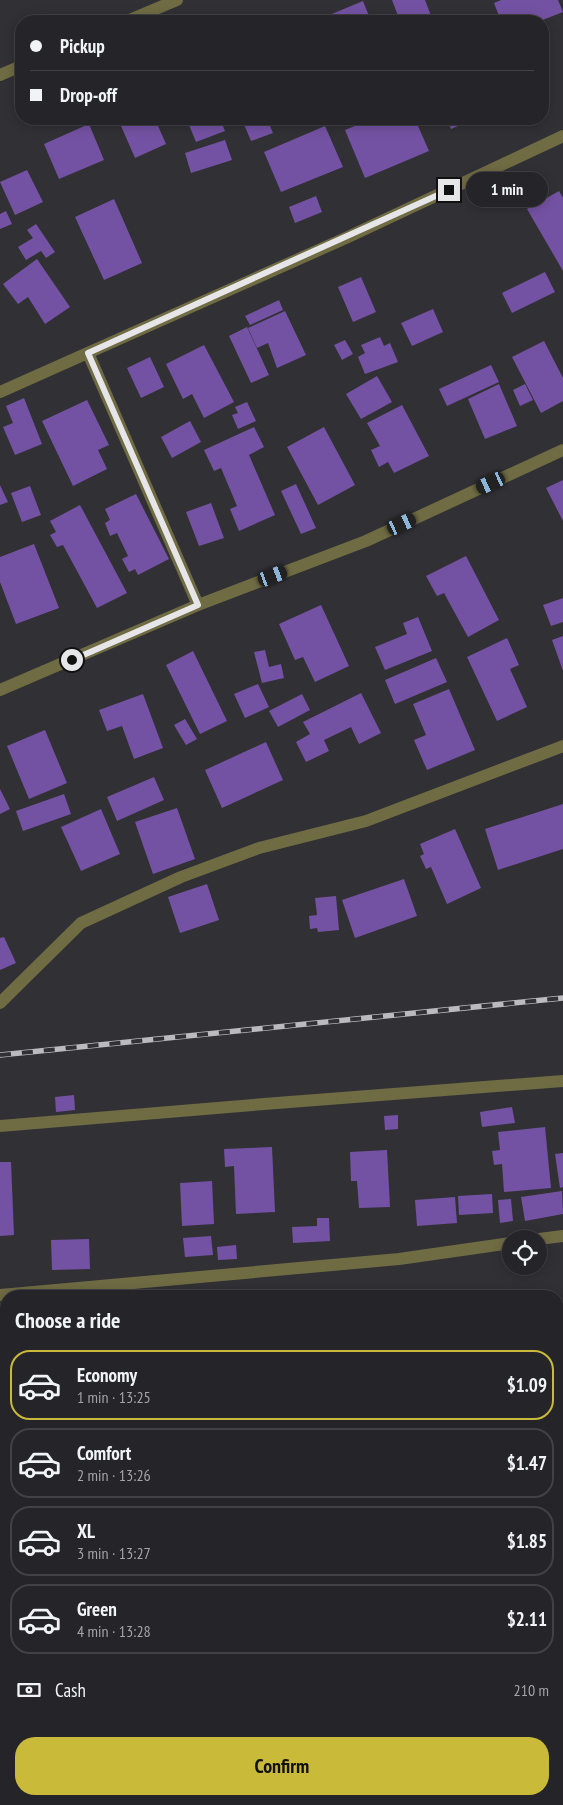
<!DOCTYPE html>
<meta charset="utf-8">
<style>
body{margin:0;font-family:"PT Sans Narrow",sans-serif;background:#2d2c30;color:#f1f3f6;height:100vh;display:flex;flex-direction:column;font-size:19px;white-space:nowrap}
*{box-sizing:border-box;margin:0}
p{font-size:16px;color:#a3a4a8}
.icon{flex:none;width:28px;height:28px;fill:none;stroke:currentColor;stroke-width:2;stroke-linecap:round;stroke-linejoin:round}
.map{position:relative;flex:1;overflow:hidden}
.panel{position:absolute;left:0px;top:1290px;width:564px;height:515px;display:flex;flex-direction:column;background:#252428;border-radius:20px 20px 0 0;box-shadow:0 2px 12px #0003,0 0 0 1px #424145}
.panel>*{flex:none}
.hud{position:absolute;left:15px;top:15px;width:534px;height:110px;border-radius:20px;box-shadow:0 2px 12px #0003,0 0 0 1px #424145;display:grid;align-content:center;height:110px;padding:0 15px;background:#252428}
.controls{position:absolute;left:502px;top:1230px;display:grid;gap:10px}
.controls a{display:grid;place-items:center;width:45px;height:45px;border-radius:50%;background:#252428;box-shadow:0 2px 12px #0003,0 0 0 1px #424145;font-size:25px}
.end{position:absolute;width:22px;height:22px;margin:-11px;border:6px solid #e6e5e8;background:#111;box-shadow:0 0 0 2px #111}
.from{border-radius:50%}
.bubble{position:absolute;height:35px;border-radius:18px;background:#252428;box-shadow:0 2px 12px #0003,0 0 0 1px #424145;font-size:16px;font-weight:700;line-height:35px;text-align:center}
.car{position:absolute;width:15px;height:30px;margin:-15px -8px;border-radius:6px;box-shadow:0 0 4px 1px #0007;background:linear-gradient(#222 24%,#8ab4d8 0 40%,#222 0 76%,#8ab4d8 0 86%,#222 0)}
.hud b{display:flex;align-items:center;gap:18px;height:48px;font-size:19px}
.hud b+b{border-top:1px solid #424145}
.hud i{width:12px;height:12px;background:#f1f3f6}
ul{padding:0;list-style:none}
li{display:flex;align-items:center;gap:15px;height:70px;margin:0 10px 8px;padding:0 5px;border:2px solid #424145;border-radius:20px}
li div{flex:1}
li b{display:block;font-size:19px}
li em{font-style:normal;font-weight:700}
li.on{border-color:#caba3a}
li>.icon{width:45px;height:45px;stroke-width:1.5}
h2{padding:0 15px;font-size:22px;line-height:60px}
.pay{display:flex;align-items:center;gap:12px;height:55px;padding:0 15px;font-size:19px}
.pay p{margin-inline-start:auto}
.cta{display:flex;gap:10px;margin-top:auto;padding:10px 15px}
.cta a{flex:1;height:58px;border-radius:20px;background:#caba3a;color:#111;font-size:20px;font-weight:700;line-height:58px;text-align:center}
.map>svg:first-child{display:block}
</style>
<div class="map">
<svg width="563" height="1805" viewBox="0 0 563 1805">
<rect width="100%" height="100%" fill="#313035"/>
<path fill="#7452a3" d="M392,0H425L433,21H400Z
M501,0H558L563,12L540,21H501L494,3Z
M363,1L371,21H315Z
M118,119H155L166,144L135,158Z
M205,119H220L225,131L196,142L189,125Z
M251,119H267L273,133L251,141L243,122Z
M372,119H415L429,151L365,178L345,130Z
M447,119H474L451,129Z
M89,124L104,160L59,179L44,144Z
M325,126L343,167L281,192L264,152Z
M225,140L232,160L191,173L185,153Z
M27,170L43,202L15,215L0,182Z
M559,191L563,198V271L527,209Z
M316,196L322,212L295,223L289,207Z
M114,199L142,263L104,280L75,217Z
M6,211L12,224L0,229V214Z
M36,224L55,252L46,258L41,251L26,260L18,247L33,238L27,230Z
M37,259L70,307L45,324L28,297L18,304L3,284Z
M545,272L555,292L512,313L502,293Z
M361,277L376,312L353,322L338,287Z
M279,300L283,310L250,325L245,316Z
M433,309L443,332L412,346L401,323Z
M285,311L306,355L277,368L268,343L257,348L248,328Z
M247,327L269,375L251,383L229,336Z
M380,337L384,346L390,343L398,362L365,374L358,357L365,353L361,345Z
M345,340L353,354L342,360L334,345Z
M544,341L563,378V401L541,413L512,357Z
M204,345L234,402L204,418L192,394L183,399L166,364Z
M150,357L164,387L141,398L127,368Z
M491,365L499,382L447,406L439,389Z
M377,376L392,402L361,419L346,394Z
M499,384L517,426L485,439L468,399Z
M525,384L533,400L520,406L513,390Z
M24,398L42,444L15,455L3,427L13,423L6,406Z
M87,400L109,445L98,450L107,469L73,486L42,421Z
M247,402L256,421L238,429L232,415L238,413L235,407Z
M402,405L429,456L394,473L388,462L379,467L371,450L380,446L367,423Z
M190,421L201,442L172,458L161,437Z
M254,427L264,447L249,455L275,515L239,531L230,509L237,506L221,468L214,471L204,450Z
M324,427L355,485L318,505L287,447Z
M563,480V521L546,488Z
M296,484L316,528L301,534L281,491Z
M0,485L8,502L0,505Z
M30,486L41,515L22,522L11,493Z
M136,494L169,559L138,575L135,569L129,572L122,559L128,556L117,533L110,536L105,523L110,520L105,509Z
M211,503L224,538L199,546L186,512Z
M80,505L127,593L97,608L63,545L57,547L50,535L56,532L50,521Z
M34,544L59,608L16,624L0,582V557Z
M466,556L499,620L468,637L444,593L437,596L426,576Z
M563,598V622L551,626L543,605Z
M321,605L349,666L315,682L303,657L295,660L279,624Z
M418,617L432,651L385,670L375,647L407,634L403,623Z
M563,636V671L552,640Z
M507,638L519,665L510,669L527,707L497,721L467,657Z
M265,650L269,667L281,664L284,678L262,683L254,652Z
M193,651L227,721L200,734L166,665Z
M436,658L447,682L395,704L385,680Z
M258,684L269,707L245,718L234,694Z
M449,689L475,750L427,770L414,740L426,735L413,704Z
M361,693L381,733L359,744L351,727L324,740L329,751L306,762L296,742L310,734L303,722Z
M143,694L163,748L134,759L122,726L107,731L99,710Z
M302,694L310,710L278,727L269,711Z
M185,719L197,739L186,745L174,725Z
M45,730L67,783L29,799L7,746Z
M266,742L283,780L222,808L205,770Z
M154,777L164,800L117,821L107,797Z
M0,789L10,809L0,814Z
M64,794L71,814L23,831L16,811Z
M563,804V849L498,870L485,829Z
M177,808L195,859L153,874L135,822Z
M101,809L120,854L81,871L61,827Z
M455,829L481,888L447,904L431,867L426,869L420,856L424,854L420,844Z
M404,879L417,916L355,938L342,900Z
M207,884L219,920L180,933L168,897Z
M336,896L339,930L318,932L317,928L310,929L309,916L317,915L315,898Z
M4,937L16,963L0,970V938Z
M74,1095L75,1110L56,1112L55,1097Z
M512,1107L515,1123L482,1127L480,1112Z
M398,1115V1129L385,1130L384,1116Z
M545,1127L551,1188L504,1192L502,1164L494,1165L492,1151L500,1150L498,1132Z
M272,1147L275,1212L236,1214L234,1166L225,1167L224,1149Z
M387,1150L390,1207L359,1208L357,1181H351L350,1152Z
M563,1153V1187L560,1188L555,1154Z
M0,1162H11L14,1235L0,1236Z
M212,1181L214,1224L182,1226L180,1183Z
M562,1191L563,1214L525,1221L521,1197Z
M492,1194L493,1213L459,1215L458,1196Z
M455,1197L457,1223L417,1226L415,1200Z
M511,1199L513,1221L500,1223L498,1200Z
M317,1218H329L330,1241L293,1243L292,1227L317,1226Z
M211,1236L213,1255L185,1257L183,1238Z
M89,1239L90,1269L52,1270L51,1240Z
M236,1245L237,1259L218,1260L217,1247Z
M558,1414H563V1428L558,1429Z
M558,1546H563V1581L558,1582Z
M0,1702H6V1743H0Z
M558,1737H563V1773H558Z
M315,1799H364L365,1805H315Z
M396,1799H421V1801L397,1803Z
M497,1799H531V1805H497Z"/>
<g fill="none" stroke-linecap="round" stroke-linejoin="round">
<path stroke="#6f6b43" stroke-width="12" d="M127,21L177,0
M0,75L21,66
M88,353L198,605
M0,392L348,237L563,136
M0,690L198,605L366,541L563,450
M0,1003L81,923L181,877L259,848L366,821L563,746
M0,1126L264,1104L563,1081
M539,1239L563,1236
M0,1295L399,1259L511,1243
M558,1515L563,1514
M0,1547H6
M270,1799V1805
M453,1799L454,1805"/>
<g stroke="#bbbabe" stroke-width="5.5">
<path id="rail" d="M0,1055L563,998"/>
</g>
<use href="#rail" stroke="#313035" stroke-width="4" stroke-dasharray="11" stroke-linecap="butt"/>
</g>
<g fill="none" stroke-linecap="round" stroke-linejoin="round">
<path stroke="#e6e5e8" stroke-width="6" d="M72,660L198,605L88,353L449,190"/>
</g>
</svg>
<div class="controls">
<a><svg class="icon" aria-label="locate" viewBox="0 0 24 24"><circle cx="12" cy="12" r="6"/><path d="M12 2v4M12 18v4M2 12h4M18 12h4"/></svg></a>
</div>
<i class="end from" style="left:72px;top:660px"></i>
<i class="end" style="left:449px;top:190px"></i>
<div class="bubble" style="left:466px;top:172px;width:82px">1 min</div>
<i class="car" style="left:491px;top:483px;rotate:245deg"></i>
<i class="car" style="left:402px;top:524px;rotate:65deg"></i>
<i class="car" style="left:273px;top:576px;rotate:69deg"></i>
<div class="hud">
<b><i class="from"></i>Pickup</b>
<b><i></i>Drop-off</b>
</div>
<section class="panel">
<h2>Choose a ride</h2>
<ul>
<li class="on"><svg class="icon" aria-label="car" viewBox="0 0 24 24"><path d="M5 17H2v-5l4-1 3-4h7l3 4 3 1v5h-3M9 17h6M6 11h13"/><circle cx="7" cy="17" r="2"/><circle cx="17" cy="17" r="2"/></svg><div><b>Economy</b><p>1 min · 13:25</p></div><em>$1.09</em></li>
<li><svg class="icon" aria-label="car" viewBox="0 0 24 24"><path d="M5 17H2v-5l4-1 3-4h7l3 4 3 1v5h-3M9 17h6M6 11h13"/><circle cx="7" cy="17" r="2"/><circle cx="17" cy="17" r="2"/></svg><div><b>Comfort</b><p>2 min · 13:26</p></div><em>$1.47</em></li>
<li><svg class="icon" aria-label="car" viewBox="0 0 24 24"><path d="M5 17H2v-5l4-1 3-4h7l3 4 3 1v5h-3M9 17h6M6 11h13"/><circle cx="7" cy="17" r="2"/><circle cx="17" cy="17" r="2"/></svg><div><b>XL</b><p>3 min · 13:27</p></div><em>$1.85</em></li>
<li><svg class="icon" aria-label="car" viewBox="0 0 24 24"><path d="M5 17H2v-5l4-1 3-4h7l3 4 3 1v5h-3M9 17h6M6 11h13"/><circle cx="7" cy="17" r="2"/><circle cx="17" cy="17" r="2"/></svg><div><b>Green</b><p>4 min · 13:28</p></div><em>$2.11</em></li>
</ul>
<div class="pay"><svg class="icon" aria-label="cash" viewBox="0 0 24 24"><path d="M3 7h18v10H3z"/><circle cx="12" cy="12" r="2"/></svg>Cash<p>210 m</p></div>
<div class="cta"><a>Confirm</a></div>
</section>
</div>
